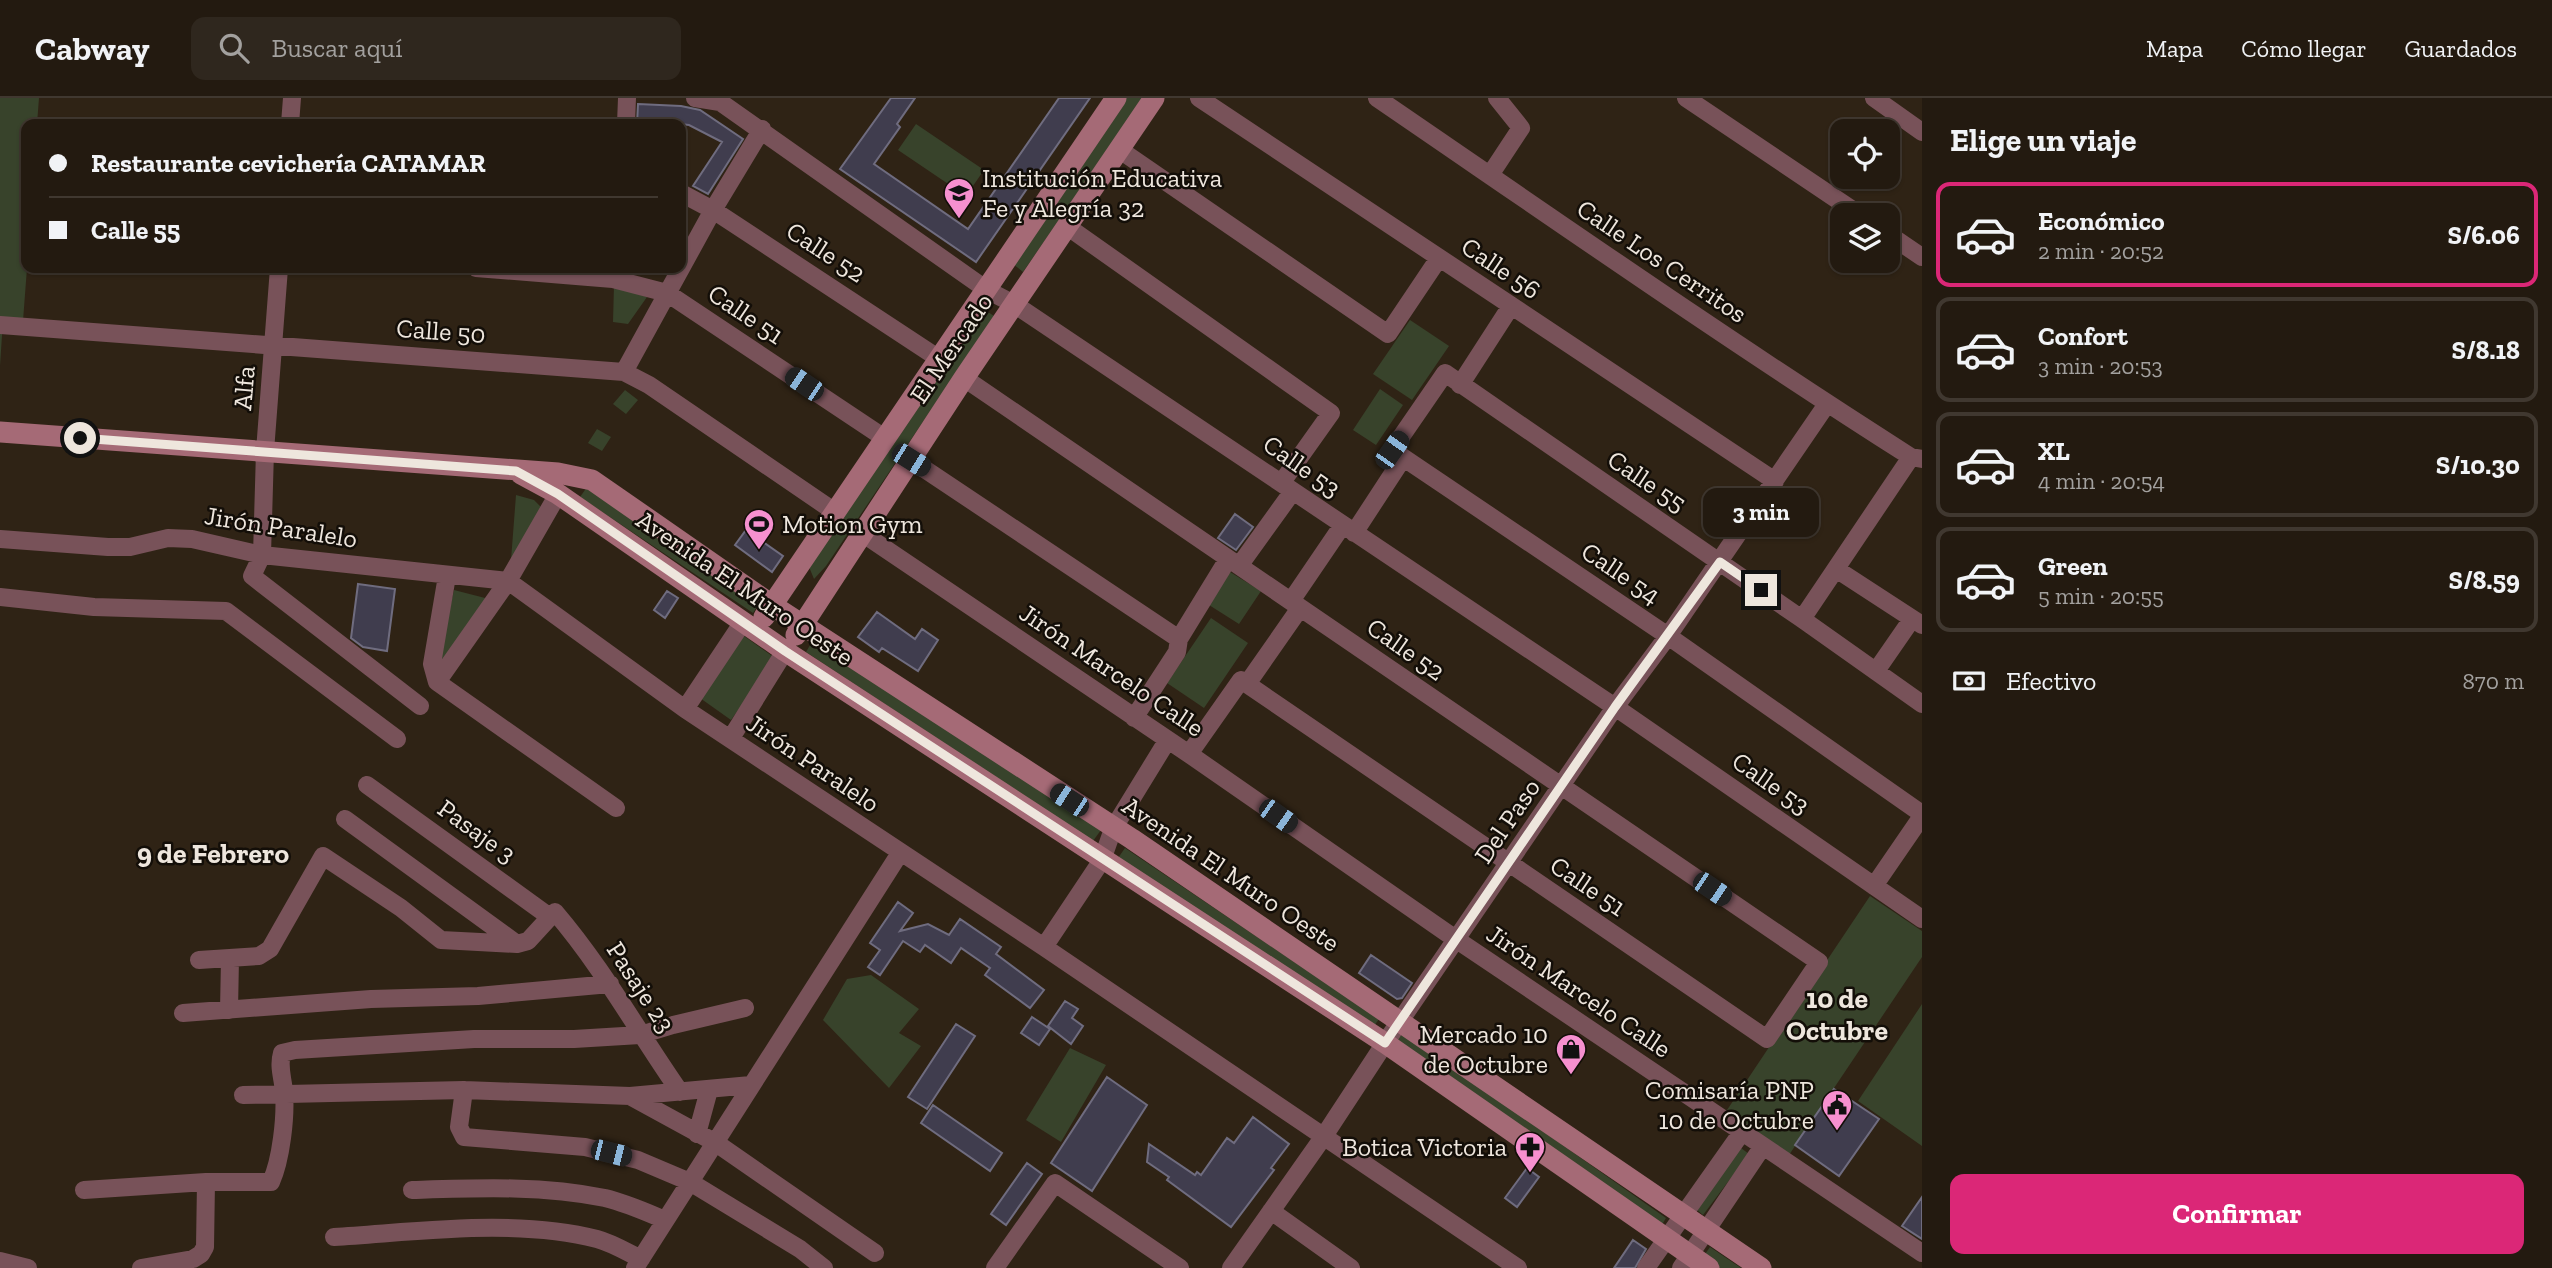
<!DOCTYPE html>
<html lang="es">
<meta charset="utf-8">
<style>
body{margin:0;font-family:"Zilla Slab",serif;background:#2f271e;color:#f1f3f6;height:100vh;display:flex;flex-direction:column;font-size:26px;white-space:nowrap}
*{box-sizing:border-box;margin:0}
p{font-size:23px;color:#a3a19f}
.icon{flex:none;width:38px;height:38px;fill:none;stroke:currentColor;stroke-width:2;stroke-linecap:round;stroke-linejoin:round}
.map{position:relative;flex:1;overflow:hidden}
.sheet{display:flex;flex-direction:column;background:#231a10;width:630px}
.sheet>*{flex:none}
.guide{position:absolute;left:21px;top:21px;width:665px;height:154px;border-radius:14px;box-shadow:0 2px 5px #0004,0 0 0 2px #403830;display:grid;align-content:center;height:154px;padding:0 28px;background:#231a10}
.buttons{position:absolute;left:1830px;top:21px;display:grid;gap:14px}
.buttons a{display:grid;place-items:center;width:70px;height:70px;border-radius:14px;background:#231a10;box-shadow:0 2px 5px #0004,0 0 0 2px #403830;font-size:35px}
.end{position:absolute;width:32px;height:32px;margin:-16px;border:9px solid #eee6dd;background:#111;box-shadow:0 0 0 4px #111}
.from{border-radius:50%}
.bubble{position:absolute;height:49px;border-radius:14px;background:#231a10;box-shadow:0 2px 5px #0004,0 0 0 2px #403830;font-size:23px;font-weight:700;line-height:49px;text-align:center}
.car{position:absolute;width:21px;height:42px;margin:-21px -10px;border-radius:9px;box-shadow:0 0 5px 2px #0007;background:linear-gradient(#222 24%,#8ab4d8 0 40%,#222 0 76%,#8ab4d8 0 86%,#222 0)}
.guide b{display:flex;align-items:center;gap:24px;height:66px;font-size:26px}
.guide b+b{border-top:2px solid #403830}
.guide i{width:18px;height:18px;background:#f1f3f6}
ul{padding:0;list-style:none}
li{display:flex;align-items:center;gap:21px;height:105px;margin:0 14px 10px;padding:0 14px;border:4px solid #403830;border-radius:14px}
li div{flex:1}
li b{display:block;font-size:26px}
li em{font-style:normal;font-weight:700}
li.selected{border-color:#db2777}
li>.icon{width:63px;height:63px;stroke-width:1.5}
h2{padding:0 28px;font-size:32px;line-height:84px}
.pay{display:flex;align-items:center;gap:18px;height:77px;padding:0 28px;font-size:26px}
.pay p{margin-inline-start:auto}
.button{display:flex;gap:14px;margin-top:auto;padding:14px 28px}
.button a{flex:1;height:80px;border-radius:14px;background:#db2777;color:#fff;font-size:28px;font-weight:700;line-height:80px;text-align:center}
header{display:flex;align-items:center;gap:42px;box-sizing:border-box;height:98px;padding:0 35px;background:#231a10;border-bottom:2px solid #403830}
header strong{font-size:33px}
nav{display:flex;gap:38px;margin-inline-start:auto;font-size:24px}
.search{width:490px;height:63px;background:#2f271e;display:flex;align-items:center;gap:18px;box-sizing:border-box;padding:0 24px;border-radius:14px;color:#a3a19f;font-size:26px}
main{display:flex;flex:1;min-height:0}
.map>svg:first-child{display:block}
</style>
<header>
<strong>Cabway</strong>
<div class="search"><svg class="icon" aria-label="search" viewBox="0 0 24 24"><circle cx="10" cy="10" r="6"/><path d="M15 15l6 6"/></svg>Buscar aquí</div>
<nav><a>Mapa</a><a>Cómo llegar</a><a>Guardados</a></nav>
</header>
<main>
<div class="map">
<svg width="1922" height="1170" viewBox="0 0 1922 1170">
<rect width="100%" height="100%" fill="#2f2315"/>
<path fill="#38432b" d="M0,0H39L37,26H26L27,170L23,223L3,222L0,268Z
M1125,0H1143L1023,174L1012,165Z
M916,26L984,72L966,98L898,52Z
M614,187L647,199L628,226L613,224Z
M982,210L994,218L826,468L814,481L807,464Z
M1410,222L1449,248L1412,302L1373,276Z
M1380,291L1403,307L1376,347L1353,332Z
M625,292L638,302L626,316L613,306Z
M597,331L611,339L602,353L588,345Z
M587,389L760,504L753,515L580,399Z
M516,397L534,402L543,411L511,462Z
M1230,474L1261,493L1239,526L1209,507Z
M454,492L489,501L441,566L438,562Z
M1211,520L1248,545L1204,610L1167,585Z
M744,538L775,560L731,622L700,600Z
M813,542L1101,732L1093,743L806,554Z
M1125,750L1379,921L1372,931L1118,760Z
M1870,798L1922,833V859L1787,1060L1723,1018Z
M871,877L919,911L899,935L921,948L889,990L823,922L847,881Z
M1922,906V1048L1858,1003Z
M1403,935L1666,1120L1660,1130L1396,944Z
M1070,950L1106,967L1061,1044L1026,1022Z
M1741,1050L1749,1056L1703,1117L1696,1111Z
M1710,1149L1741,1170H1719L1703,1159Z"/>
<path fill="#403d4e" stroke="#6f6c7f" stroke-width="2" d="M891,0H915L897,26L900,29L874,66L968,131L1059,0H1090L976,164L840,71Z
M638,6L681,8L700,12L743,41L708,96L693,88L722,44L689,27L653,23V26H637Z
M1235,416L1253,429L1236,452L1218,440Z
M746,432L783,458L772,474L735,447Z
M358,486L395,491L387,553L363,549L351,540Z
M667,493L678,500L665,520L654,512Z
M877,514L915,541L922,531L938,542L918,573L882,550L879,554L858,539Z
M898,804L913,815L900,833L928,826L949,837L960,821L1001,849L996,856L1044,892L1030,910L985,877L990,870L961,850L951,865L925,847L920,854L903,843L880,877L868,869L880,852L870,845Z
M1371,857L1412,885L1402,900L1397,901L1359,875Z
M1065,903L1078,911L1072,920L1083,928L1071,946L1048,928Z
M1032,919L1050,931L1039,947L1021,935Z
M956,926L975,938L927,1011L908,999Z
M1107,979L1147,1007L1092,1093L1051,1065Z
M1834,991L1879,1021L1839,1078L1795,1047Z
M933,1007L1002,1055L990,1073L921,1025Z
M1253,1019L1289,1046L1271,1070L1274,1072L1231,1129L1167,1082L1169,1079L1147,1064L1149,1046L1195,1077L1197,1074L1201,1077L1227,1040L1234,1045Z
M1027,1065L1042,1076L1006,1127L991,1116Z
M1527,1070L1539,1079L1517,1109L1505,1100Z
M1922,1099V1141L1902,1128Z
M1633,1142L1646,1151L1635,1170H1614Z"/>
<g fill="none" stroke-linecap="round" stroke-linejoin="round">
<path stroke="#785259" stroke-width="18" d="M695,0L720,4L987,192L1014,206L1615,609L1922,821
M1199,0L1775,383
M1377,0C1554,121 1730,244 1911,359L1922,361
M1686,0L1860,117
M1874,0L1922,34
M290,26L292,0
M626,26L627,0
M1120,52L1388,236L1439,160
M1490,77L1521,30L1497,0
M681,95L713,112L941,262
M1068,129L1331,315L1282,384
M1888,136L1922,159
M279,170L265,353L262,457L252,478L420,608
M476,170L613,181L667,195L886,341
M0,227L624,274L649,287L835,414
M624,274L713,112L762,31
M964,280L1819,864L1767,941L1241,582L1189,656
M1460,287L1511,208
M911,362L1179,541
M862,435L1189,656L1457,842L1922,1155
M1354,435L1403,360
M0,441L108,449H130L168,440L192,441L262,457L508,483L685,611L1044,849L1518,1170
M1239,468L1293,393
M1836,471L1922,527
M447,478L432,566L437,584L616,710
M0,499L94,509L226,513L397,641
M1291,503L1342,428
M1802,521L1911,359
M1876,573L1912,521
M437,584L508,483L558,396
M1247,586L1300,510
M1922,606L1802,521L1445,275L1392,352L1668,538L1922,716
M685,611L743,524
M1134,620L1177,554L1179,541L1228,461
M731,640L785,553
M367,687L550,819L555,814C603,870 638,934 680,994
M345,721L517,846
M1874,788L1922,718
M1044,849L1102,762L1113,731L1167,643
M199,862L259,858L270,851L323,758L401,810L441,842L517,846L528,843L550,819
M229,912L230,861
M183,915L371,901L478,898L610,886
M464,992L459,1029L464,1039L585,1049L638,1062L690,1084L800,1151L824,1170
M243,997L464,992L630,998L751,987
M630,998L716,1045L875,1155
M697,1036L709,992
M84,1092L206,1084H271C281,1062 286,1019 284,994C283,980 278,969 282,955L295,952L474,941H574L640,937L673,927L745,910
M412,1092C475,1090 542,1087 605,1100C626,1105 646,1114 665,1122
M1271,1113L1351,1170
M334,1139C418,1134 515,1120 597,1141C612,1145 627,1154 641,1161
M0,1163L28,1170
M141,1170L193,1161L201,1156L205,1149L206,1084
M635,1170L900,755
M995,1170L1055,1085L1180,1170
M1231,1170L1324,1038L1385,945L1615,609L1668,538L1827,306
M1646,1170L1742,1034
M1681,1170L1763,1048"/>
<path stroke="#a56a76" stroke-width="21" d="M0,334L558,375L592,382L772,507L1132,741L1761,1170
M521,376L558,396L785,553L1385,945L1709,1170
M764,519L1116,0
M796,537L964,280L1154,0"/>
</g>
<g fill="none" stroke-linecap="round" stroke-linejoin="round">
<path stroke="#eee6dd" stroke-width="9" d="M80,340L516,373L558,396L785,553L1385,945L1615,609L1720,464L1761,492"/>
</g>
<defs>
<g id="school-pin" transform="scale(1.575)"><path d="M0 17L-7.5 6A9.5 9.5 0 1 1 7.5 6Z" fill="#f690cf" stroke="#130e08"/><path d="M0-5L7-2L0 1L-7-2ZM-4 1L0 2.5L4 1V4Q0 6-4 4Z" fill="#111"/></g>
<g id="stadium-pin" transform="scale(1.575)"><path d="M0 17L-7.5 6A9.5 9.5 0 1 1 7.5 6Z" fill="#f690cf" stroke="#130e08"/><path d="M0-5a6.5 5 0 1 0 0 10a6.5 5 0 1 0 0-10ZM-3.5-1.8h7v3.6h-7Z" fill="#111"/></g>
<g id="shop-pin" transform="scale(1.575)"><path d="M0 17L-7.5 6A9.5 9.5 0 1 1 7.5 6Z" fill="#f690cf" stroke="#130e08"/><path d="M-5-2.5h2.3a2.7 3.5 0 0 1 5.4 0H5L5.5 6h-11ZM-1.5-2.5h3a1.5 2.3 0 0 0-3 0Z" fill="#111"/></g>
<g id="civic-pin" transform="scale(1.575)"><path d="M0 17L-7.5 6A9.5 9.5 0 1 1 7.5 6Z" fill="#f690cf" stroke="#130e08"/><path d="M-.6-6.5H3V-4.5H.6V-3L4-1V1h2V6H-6V1h2V-1L-.6-3ZM-1.2 2.5V6h2.4V2.5Z" fill="#111"/></g>
<g id="pharmacy-pin" transform="scale(1.575)"><path d="M0 17L-7.5 6A9.5 9.5 0 1 1 7.5 6Z" fill="#f690cf" stroke="#130e08"/><path d="M-2-6h4v4h4v4h-4v4h-4v-4h-4v-4h4Z" fill="#111"/></g>
</defs>
<g fill-rule="evenodd">
<use href="#school-pin" x="959" y="95"/>
<use href="#stadium-pin" x="759" y="426"/>
<use href="#shop-pin" x="1571" y="951"/>
<use href="#civic-pin" x="1837" y="1007"/>
<use href="#pharmacy-pin" x="1530" y="1049"/>
</g>
<g text-anchor="middle" stroke-width="5" stroke-linejoin="round" paint-order="stroke">
<g font-size="26" fill="#eee6dd" stroke="#130e08" text-anchor="end">
<text x="982" y="89" text-anchor="start">Institución Educativa<tspan x="982" dy="30">Fe y Alegría 32</tspan></text>
<text x="782" y="435" text-anchor="start">Motion Gym</text>
<text x="1548" y="945">Mercado 10<tspan x="1548" dy="30">de Octubre</tspan></text>
<text x="1814" y="1001">Comisaría PNP<tspan x="1814" dy="30">10 de Octubre</tspan></text>
<text x="1507" y="1058">Botica Victoria</text>
</g>
<g font-size="26" fill="#eee6dd" stroke="#130e08">
<text transform="translate(826 154) rotate(33)" y="9">Calle 52</text>
<text transform="translate(1662 163) rotate(34)" y="9">Calle Los Cerritos</text>
<text transform="translate(1501 170) rotate(34)" y="9">Calle 56</text>
<text transform="translate(746 216) rotate(34)" y="9">Calle 51</text>
<text transform="translate(441 233) rotate(4)" y="9">Calle 50</text>
<text transform="translate(951 250) rotate(-56)" y="9">El Mercado</text>
<text transform="translate(244 290) rotate(-85)" y="9">Alfa</text>
<text transform="translate(1302 368) rotate(35)" y="9">Calle 53</text>
<text transform="translate(1647 383) rotate(34)" y="9">Calle 55</text>
<text transform="translate(281 429) rotate(9)" y="9">Jirón Paralelo</text>
<text transform="translate(1621 475) rotate(34)" y="9">Calle 54</text>
<text transform="translate(745 490) rotate(34)" y="9">Avenida El Muro Oeste</text>
<text transform="translate(1406 551) rotate(35)" y="9">Calle 52</text>
<text transform="translate(1112 572) rotate(34)" y="9">Jirón Marcelo Calle</text>
<text transform="translate(813 665) rotate(34)" y="9">Jirón Paralelo</text>
<text transform="translate(1771 685) rotate(35)" y="9">Calle 53</text>
<text transform="translate(1507 723) rotate(-56)" y="9">Del Paso</text>
<text transform="translate(477 733) rotate(36)" y="9">Pasaje 3</text>
<text transform="translate(1231 776) rotate(34)" y="9">Avenida El Muro Oeste</text>
<text transform="translate(1588 788) rotate(34)" y="9">Calle 51</text>
<text transform="translate(641 889) rotate(57)" y="9">Pasaje 23</text>
<text transform="translate(1579 893) rotate(34)" y="9">Jirón Marcelo Calle</text>
</g>
<g font-size="28" font-weight="bold" fill="#eee6dd" stroke="#130e08">
<text x="213" y="765">9 de Febrero</text>
<text x="1837" y="910">10 de<tspan x="1837" dy="32">Octubre</tspan></text>
</g>
</g>
</svg>
<div class="buttons">
<a><svg class="icon" aria-label="locate" viewBox="0 0 24 24"><circle cx="12" cy="12" r="6"/><path d="M12 2v4M12 18v4M2 12h4M18 12h4"/></svg></a>
<a><svg class="icon" aria-label="layers" viewBox="0 0 24 24"><path d="M12 4l9 5-9 5-9-5zM3 14l9 5 9-5"/></svg></a>
</div>
<i class="end from" style="left:80px;top:340px"></i>
<i class="end" style="left:1761px;top:492px"></i>
<div class="bubble" style="left:1703px;top:390px;width:116px">3 min</div>
<i class="car" style="left:804px;top:286px;rotate:304deg"></i>
<i class="car" style="left:1392px;top:352px;rotate:35deg"></i>
<i class="car" style="left:911px;top:362px;rotate:122deg"></i>
<i class="car" style="left:1069px;top:702px;rotate:303deg"></i>
<i class="car" style="left:1278px;top:718px;rotate:125deg"></i>
<i class="car" style="left:1712px;top:791px;rotate:124deg"></i>
<i class="car" style="left:611px;top:1055px;rotate:104deg"></i>
<div class="guide">
<b><i class="from"></i>Restaurante cevichería CATAMAR</b>
<b><i></i>Calle 55</b>
</div>
</div>
<section class="sheet">
<h2>Elige un viaje</h2>
<ul>
<li class="selected"><svg class="icon" aria-label="car" viewBox="0 0 24 24"><path d="M5 17H2v-5l4-1 3-4h7l3 4 3 1v5h-3M9 17h6M6 11h13"/><circle cx="7" cy="17" r="2"/><circle cx="17" cy="17" r="2"/></svg><div><b>Económico</b><p>2 min · 20:52</p></div><em>S/6.06</em></li>
<li><svg class="icon" aria-label="car" viewBox="0 0 24 24"><path d="M5 17H2v-5l4-1 3-4h7l3 4 3 1v5h-3M9 17h6M6 11h13"/><circle cx="7" cy="17" r="2"/><circle cx="17" cy="17" r="2"/></svg><div><b>Confort</b><p>3 min · 20:53</p></div><em>S/8.18</em></li>
<li><svg class="icon" aria-label="car" viewBox="0 0 24 24"><path d="M5 17H2v-5l4-1 3-4h7l3 4 3 1v5h-3M9 17h6M6 11h13"/><circle cx="7" cy="17" r="2"/><circle cx="17" cy="17" r="2"/></svg><div><b>XL</b><p>4 min · 20:54</p></div><em>S/10.30</em></li>
<li><svg class="icon" aria-label="car" viewBox="0 0 24 24"><path d="M5 17H2v-5l4-1 3-4h7l3 4 3 1v5h-3M9 17h6M6 11h13"/><circle cx="7" cy="17" r="2"/><circle cx="17" cy="17" r="2"/></svg><div><b>Green</b><p>5 min · 20:55</p></div><em>S/8.59</em></li>
</ul>
<div class="pay"><svg class="icon" aria-label="cash" viewBox="0 0 24 24"><path d="M3 7h18v10H3z"/><circle cx="12" cy="12" r="2"/></svg>Efectivo<p>870 m</p></div>
<div class="button"><a>Confirmar</a></div>
</section>
</main>
